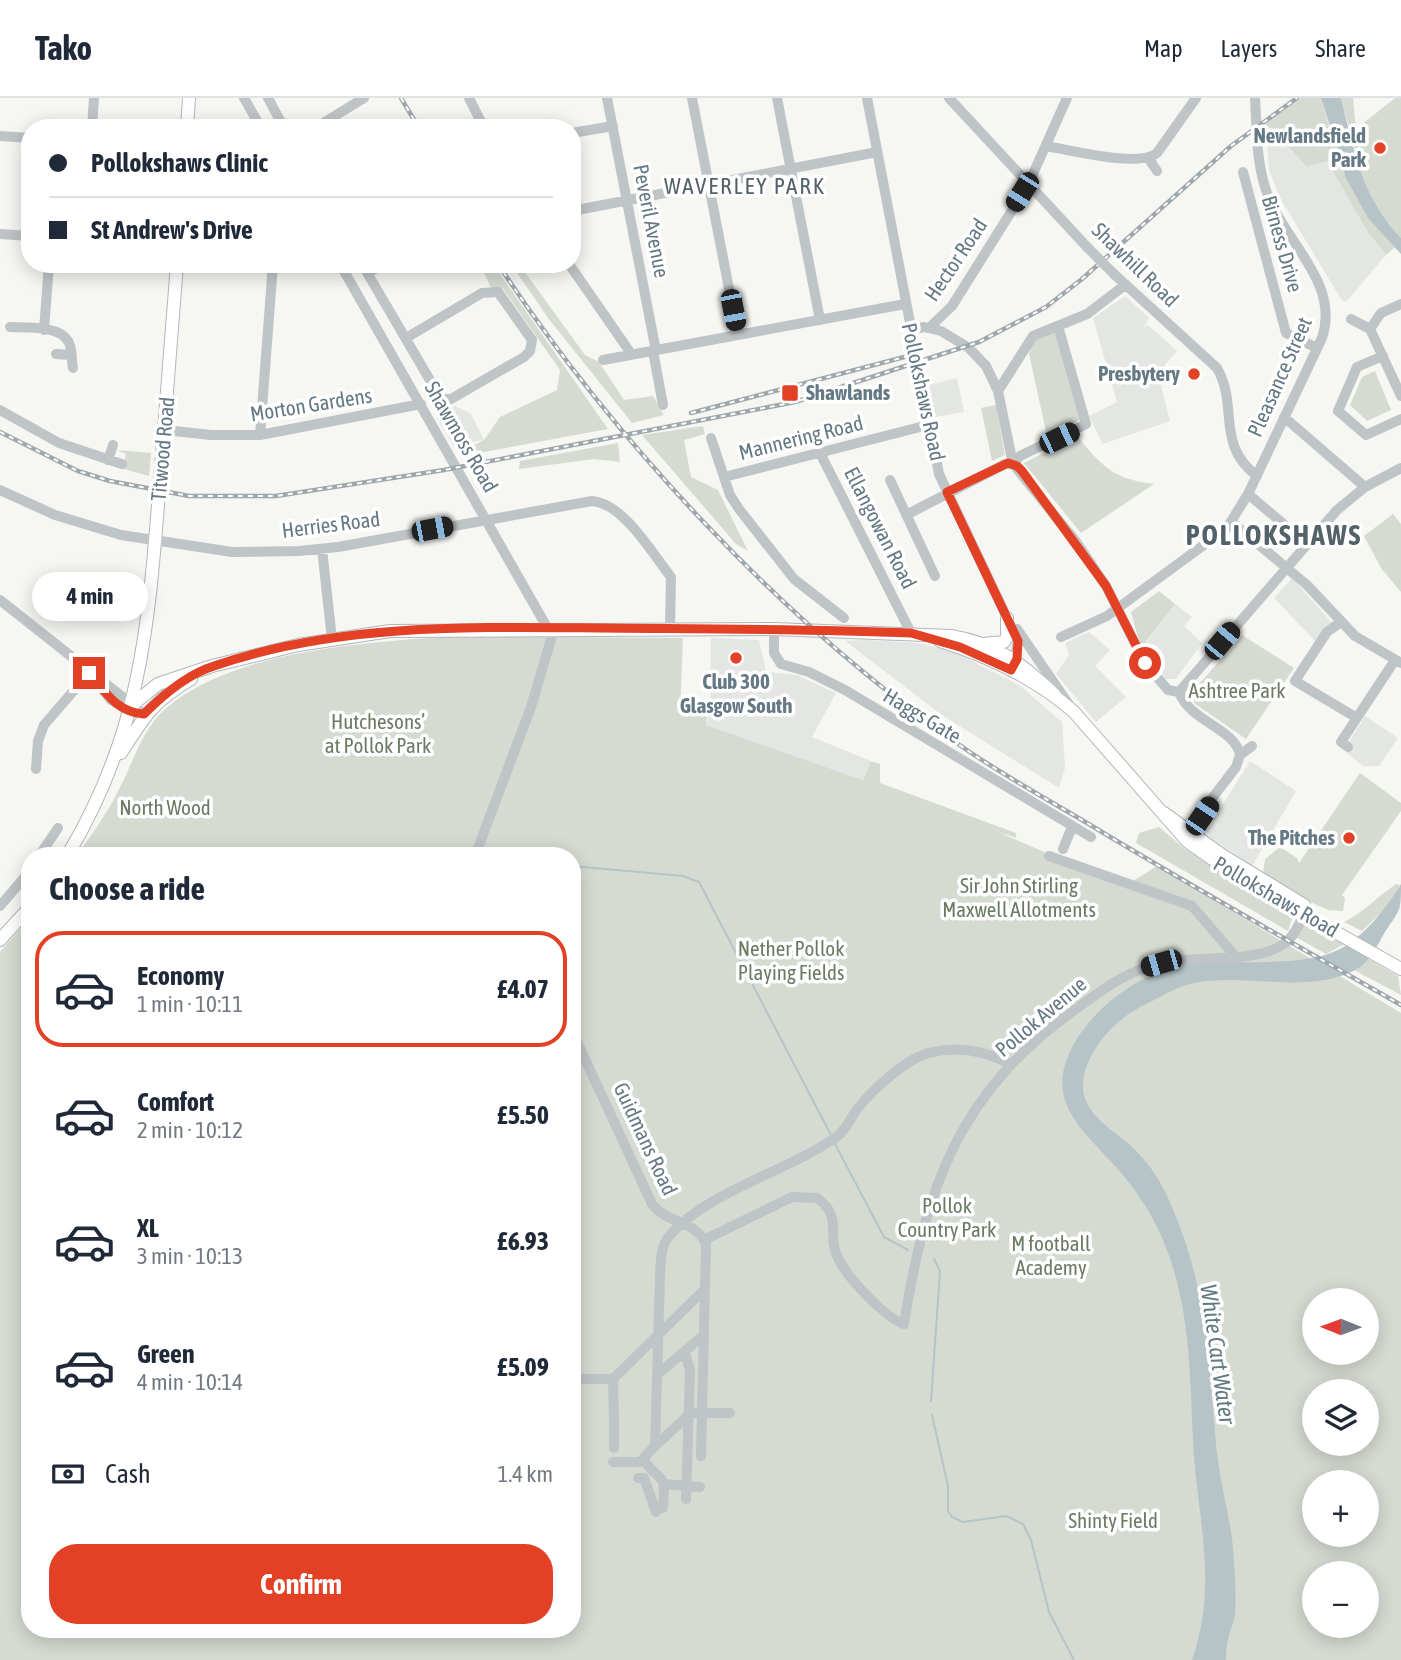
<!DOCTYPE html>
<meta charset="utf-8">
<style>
body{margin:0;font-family:"Asap Condensed",sans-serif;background:#f6f6f7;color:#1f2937;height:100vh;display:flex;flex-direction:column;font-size:26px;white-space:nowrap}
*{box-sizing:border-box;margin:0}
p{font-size:23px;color:#747a83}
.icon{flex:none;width:38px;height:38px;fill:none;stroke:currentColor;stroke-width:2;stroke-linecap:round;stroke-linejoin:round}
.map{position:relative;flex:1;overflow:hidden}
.side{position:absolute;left:21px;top:749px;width:560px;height:791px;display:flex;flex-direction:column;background:#fff;border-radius:28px;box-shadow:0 4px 18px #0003}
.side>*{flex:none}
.guide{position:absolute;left:21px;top:21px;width:560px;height:154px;border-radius:28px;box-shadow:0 4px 18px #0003;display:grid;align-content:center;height:154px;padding:0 28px;background:#fff}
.needle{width:46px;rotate:271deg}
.controls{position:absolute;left:1302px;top:1190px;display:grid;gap:14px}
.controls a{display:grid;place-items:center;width:77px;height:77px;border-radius:50%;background:#fff;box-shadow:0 4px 18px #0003;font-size:35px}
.end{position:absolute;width:32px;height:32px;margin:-16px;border:9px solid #e34126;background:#fff;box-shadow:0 0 0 4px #fff}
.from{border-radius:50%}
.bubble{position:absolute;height:49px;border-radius:24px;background:#fff;box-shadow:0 4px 18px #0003;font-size:23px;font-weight:700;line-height:49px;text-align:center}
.car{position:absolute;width:21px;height:42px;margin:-21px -10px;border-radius:9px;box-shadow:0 0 5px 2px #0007;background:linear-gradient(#222 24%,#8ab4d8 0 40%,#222 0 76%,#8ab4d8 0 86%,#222 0)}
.guide b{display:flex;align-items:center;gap:24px;height:66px;font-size:26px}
.guide b+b{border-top:2px solid #e0e1e3}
.guide i{width:18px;height:18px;background:#1f2937}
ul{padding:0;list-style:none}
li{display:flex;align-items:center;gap:21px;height:116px;margin:0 14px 10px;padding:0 14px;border:4px solid transparent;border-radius:28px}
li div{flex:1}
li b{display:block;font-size:26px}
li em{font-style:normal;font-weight:700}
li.selected{border-color:#e34126}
li>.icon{width:63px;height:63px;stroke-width:1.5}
h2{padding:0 28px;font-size:32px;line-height:84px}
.pay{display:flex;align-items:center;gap:18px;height:77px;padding:0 28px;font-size:26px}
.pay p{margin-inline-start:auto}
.cta{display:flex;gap:14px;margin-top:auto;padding:14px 28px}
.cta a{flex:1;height:80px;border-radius:28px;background:#e34126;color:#fff;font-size:28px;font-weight:700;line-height:80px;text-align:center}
header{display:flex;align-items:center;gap:42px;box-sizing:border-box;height:98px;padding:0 35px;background:#fff;border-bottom:2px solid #e0e1e3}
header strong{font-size:33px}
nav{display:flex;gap:38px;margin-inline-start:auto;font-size:24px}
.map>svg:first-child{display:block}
</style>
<header>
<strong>Tako</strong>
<nav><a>Map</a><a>Layers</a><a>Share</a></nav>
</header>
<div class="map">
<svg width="1401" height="1562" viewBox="0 0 1401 1562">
<rect width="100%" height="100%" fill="#f6f6f3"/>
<path fill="#e4e6e4" d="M1267,42H1282L1307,69L1327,63L1367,133L1386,157L1346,204L1341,201L1280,100L1269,72Z
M1125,198L1149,220L1143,230L1148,227L1177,253L1158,275L1170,323L1103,346L1089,318L1117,304L1093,220Z
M957,280L964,314L935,319L929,287Z
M455,308L471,316L484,342L453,348L436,318Z
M1292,480L1333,526L1316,544L1274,500Z
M1175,506L1192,519L1184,528L1202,545L1176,581H1166L1142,550Z
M1089,534L1110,552L1095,568L1126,599L1096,624L1056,576L1069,557L1065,545Z
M711,540L759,542L766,574L797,577L836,595L812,639L871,663L863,682L706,627V617L710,616Z
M866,542L917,545L952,553L1019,587L1062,624L1065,670L1059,690L942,617L845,543Z
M1365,618L1398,640L1379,668H1363L1347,655L1349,644Z
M1250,663L1296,693L1252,768L1211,740L1206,733Z"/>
<path fill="#d6dbd2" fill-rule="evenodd" d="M1301,0H1321C1338,62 1350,100 1395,149L1386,157L1367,133L1327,63L1307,69L1282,42H1267L1265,30L1262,28Z
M1341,0H1353L1356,31L1395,0H1401V140C1359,96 1357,55 1341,0Z
M480,166H493L608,331L463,358V353L484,342L500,319L557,292L560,272L503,191L491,190Z
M511,166H519L585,257L599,264L624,302L653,298L664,317L632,325L548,220Z
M1056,233L1082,321L1047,338L1029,256L1033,244Z
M1375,273L1391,312L1367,323L1350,307L1362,279Z
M996,307L1005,357L992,363L981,310Z
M703,328L705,336L684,342L691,379L718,392L748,453L736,446L642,337Z
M1077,338C1103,369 1113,381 1154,386L1081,435L1024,365Z
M618,345L620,364L594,361L519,371L520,363Z
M117,352L151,355L149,378L123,371L126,356Z
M1393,416L1401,426V494L1381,470L1364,438Z
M1159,493L1175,506L1141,550L1131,514Z
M1242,537L1294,570L1246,641L1194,605L1193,593Z
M459,538L683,540L680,616L706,617V627L863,682L871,663L880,666V685L1016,735V740L996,733L1065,763L1128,786L1157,768L1401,915V1562H0V854L30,820V1531H572V758H77C91,737 106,717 117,695C132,668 141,633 164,612C233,551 371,544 459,538ZM1314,1202H1367V1255H1314ZM1314,1293H1367V1346H1314ZM1314,1384H1367V1437H1314ZM1314,1475H1367V1528H1314Z
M1360,675L1401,705V713L1342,797L1345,800L1343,813L1328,812L1308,803L1263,774L1265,761L1280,749L1297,760L1299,765Z
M1159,729L1185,751L1293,818L1288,833L1136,745L1139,735Z
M1396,786L1400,787L1387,809L1362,833L1344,824C1364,814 1377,799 1396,786Z
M1303,827L1308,828L1347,845L1326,856L1294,838Z
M1369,861L1398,878L1401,897L1354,872Z"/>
<path fill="#b6c4c7" d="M1321,0H1341C1354,53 1362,99 1401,140V156L1368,120L1346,80Z
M1401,786C1401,815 1400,811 1385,834C1377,847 1371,863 1357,871C1308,898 1246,874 1194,885C1178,888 1161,899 1146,906C1119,919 1096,942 1086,970C1071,1015 1114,1029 1137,1054C1151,1068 1161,1084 1169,1102C1209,1192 1208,1261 1217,1355C1221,1392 1233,1428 1234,1465C1235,1479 1237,1511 1234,1522C1229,1536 1226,1546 1226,1562H1192C1217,1489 1200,1432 1194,1359C1189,1281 1193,1204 1158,1131C1148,1110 1133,1088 1117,1070C1082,1031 1041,1002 1075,944C1098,905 1144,873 1189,866C1215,863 1242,865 1268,864C1292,863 1319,862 1340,851C1365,838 1387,809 1401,786Z"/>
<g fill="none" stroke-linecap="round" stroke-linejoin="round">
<path stroke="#b6c4c7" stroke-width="2" d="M572,768L683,778L699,784L832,1039
M834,1044L884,1139L908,1152
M931,1303L940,1173L934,1161
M932,1317L948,1388V1413L952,1419L963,1424L1006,1418L1023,1426L1031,1442L1049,1514L1074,1562"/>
<g stroke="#b1b7ba" stroke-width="14">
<path id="major" d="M187,30L189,0
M940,543C988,558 1036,581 1074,614L1187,743L1238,779L1401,871
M983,546L1004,544L1007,539V520
M132,607L158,586L212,568L298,547L390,533L774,531L951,538C998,546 1022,566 1055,597
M121,655C144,619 152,604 191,581
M1164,715L1222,757L1304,807
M67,758C140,637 148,532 159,395C165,319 171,243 177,166
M0,842L30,809"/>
</g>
<path stroke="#bfc4c7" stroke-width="10" d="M244,0L261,30
M268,0L284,30
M469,0L484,30
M607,0L656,253
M692,0L738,237
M777,0L820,222
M867,0L939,376L1018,543L1013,569
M949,0L1087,149
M92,30L94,0
M315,30L364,0
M572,35L613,28
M0,38L30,40
M1046,48C1070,52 1139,70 1157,55L1196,0
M1149,61L1157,73
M1243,74L1286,235L1317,250
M572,113L877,54
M0,136L30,138
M340,166L552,538L531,609L475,758
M362,166L441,301H451L524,259L530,253L532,242L498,194L482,195L406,240
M569,166L632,257
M368,175L384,166
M1115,177L1217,270C1239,308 1215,346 1257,378
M1351,221L1370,231L1401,298
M10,229C26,230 59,227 68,243C73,250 71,262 73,270
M929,230L952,208L1028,87L1067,0
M1370,231L1381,215L1401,206
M44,232L49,166
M910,232L924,229L941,233L969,250L986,268L998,293L1013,366L1077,445L1106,488L1145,565L1168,592L1179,594
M653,253L663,307
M56,256L70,257
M1383,258L1357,269L1338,313L1366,337L1401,321
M603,262L905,206
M998,293L1033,238L1087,216L1125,187
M0,312L59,345L122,366
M1284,319L1365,389
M165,332L211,337H260L421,306
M260,337L273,166
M711,340L730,397L739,411L794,481L844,520
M820,355L911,535
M108,362L113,347
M724,379L928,327
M890,382L935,478
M0,392L55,417L121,437L232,454L299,453L338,449L592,403C623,405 652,455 671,479L670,531
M1248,396L1306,445
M906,417L1005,366H1013L1020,358L1086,326L1058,228
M1232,424L1307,487L1355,538L1401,565
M322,451L332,541
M0,502L144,616
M1341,524L1327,534L1295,583L1357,620
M774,531V555L781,566L809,574L845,592L1091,739
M1017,531L1070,608
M1061,539L1107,518L1227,430L1248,396L1322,240C1340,186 1288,147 1269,100C1256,70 1257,33 1255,0
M98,586L111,602L134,615
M1179,594L1337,412L1365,389L1401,370
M1179,594C1190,624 1235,630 1240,657
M1348,649L1341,644L1395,562
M36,671L38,643L44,627L89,575
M1188,732L1236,669L1240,657L1252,648
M1063,751L1072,729
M39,758L58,730
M1049,758L1192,808L1235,858
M0,808L30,773
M572,933L652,1106C667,1126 694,1121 706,1146L701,1358
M704,1142L792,1099L817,1100C844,1119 826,1138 838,1160C847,1179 885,1220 904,1226C926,1089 958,995 1076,911C1103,891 1126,874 1159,865C1195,857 1255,866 1284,846C1296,838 1300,821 1308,811
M685,1255L690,1272L686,1401
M658,1276L704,1237
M613,1281L614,1324
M572,1284L578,1281H613L705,1191
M614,1338V1328
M655,1348L691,1315H730
M614,1350V1341
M644,1362C661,1388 666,1369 663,1410L656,1411
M613,1364H640L655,1348L660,1178C661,1164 660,1148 670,1137C710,1092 786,1074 835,1040C845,1034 851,1019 858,1010C871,993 907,960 929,955C958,947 985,953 1011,966
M638,1380H644L656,1414
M664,1386L700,1389"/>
<use href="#major" stroke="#fff" stroke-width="12"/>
<g stroke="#9ea7ab" stroke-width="4.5">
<path id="rail" d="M401,0L419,30
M498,166C616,345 784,525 961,648C1001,676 1045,700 1087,725C1191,788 1296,847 1401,907
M691,315L912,257
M0,334L78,373L110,383L189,398H276L444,372L795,304L979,244L1046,209L1082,181L1231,48L1297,0"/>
</g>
<use href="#rail" stroke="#fff" stroke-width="2" stroke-dasharray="5" stroke-linecap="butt"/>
<path stroke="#bfc4c7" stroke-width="10" d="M1087,149L1115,177"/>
</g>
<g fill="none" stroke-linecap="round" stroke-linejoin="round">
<path stroke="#e34126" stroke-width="9" d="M89,575C106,595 117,614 144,616C163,597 188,576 214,568C338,525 473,529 603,530C706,531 808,531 911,535L960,549L1011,572L1017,561L1018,543L947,394L1008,365L1017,368L1022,373L1106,488L1145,565"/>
</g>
<g fill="#e34126" stroke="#fff" stroke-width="2.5">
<circle cx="1380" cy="50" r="7"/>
<circle cx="1194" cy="276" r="7"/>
<rect x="781" y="286" width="18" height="18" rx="3.5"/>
<circle cx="736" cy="560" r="7"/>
<circle cx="1349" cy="740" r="7"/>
</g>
<g text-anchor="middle" stroke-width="7" stroke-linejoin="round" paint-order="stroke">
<g font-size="21" font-weight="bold" fill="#657984" stroke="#fff" text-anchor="end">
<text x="1366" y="45">Newlandsfield<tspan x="1366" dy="24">Park</tspan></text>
<text x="1180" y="283">Presbytery</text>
<text x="806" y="302" text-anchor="start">Shawlands</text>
<text x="736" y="591" text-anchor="middle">Club 300<tspan x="736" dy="24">Glasgow South</tspan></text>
<text x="1335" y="747">The Pitches</text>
</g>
<g font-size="21" fill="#657984" stroke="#fff">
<text transform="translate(651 123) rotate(79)" y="7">Peveril Avenue</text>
<text transform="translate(1282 146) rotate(74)" y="7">Birness Drive</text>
<text transform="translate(956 162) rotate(-56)" y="7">Hector Road</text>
<text transform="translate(1135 167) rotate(44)" y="7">Shawhill Road</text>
<text transform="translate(1280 279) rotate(-66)" y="7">Pleasance Street</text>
<text transform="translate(923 294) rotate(78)" y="7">Pollokshaws Road</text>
<text transform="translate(311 307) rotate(-9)" y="7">Morton Gardens</text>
<text transform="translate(461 339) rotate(60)" y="7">Shawmoss Road</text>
<text transform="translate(801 340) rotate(-14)" y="7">Mannering Road</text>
<text transform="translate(163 351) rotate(-85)" y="7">Titwood Road</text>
<text transform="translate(331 427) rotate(-7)" y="7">Herries Road</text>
<text transform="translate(880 430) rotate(63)" y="7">Ellangowan Road</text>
<text transform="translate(922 618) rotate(31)" y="7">Haggs Gate</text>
<text transform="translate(1276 799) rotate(30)" y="7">Pollokshaws Road</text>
<text transform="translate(1041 919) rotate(-40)" y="7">Pollok Avenue</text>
<text transform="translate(645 1041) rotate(65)" y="7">Guidmans Road</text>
</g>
<g font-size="21" fill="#6b7b64" stroke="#fff">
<text x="1237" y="600">Ashtree Park</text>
<text x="378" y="631">Hutchesons’<tspan x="378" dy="24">at Pollok Park</tspan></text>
<text x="165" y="717">North Wood</text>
<text x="1019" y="795">Sir John Stirling<tspan x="1019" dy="24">Maxwell Allotments</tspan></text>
<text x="791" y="858">Nether Pollok<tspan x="791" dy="24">Playing Fields</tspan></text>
<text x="947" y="1115">Pollok<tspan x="947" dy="24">Country Park</tspan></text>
<text x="1051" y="1153">M football<tspan x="1051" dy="24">Academy</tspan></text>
<text x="1113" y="1430">Shinty Field</text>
</g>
<g font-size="23" letter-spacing="2" fill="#536269" stroke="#fff">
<text x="745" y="96">WAVERLEY PARK</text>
</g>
<g font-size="23" font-style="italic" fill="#617b81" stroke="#fff">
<text transform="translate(1218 1256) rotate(82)" y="8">White Cart Water</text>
</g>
<g font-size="28" font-weight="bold" letter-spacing="2" fill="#536269" stroke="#fff">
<text x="1274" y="447">POLLOKSHAWS</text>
</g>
</g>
</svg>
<div class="controls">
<a><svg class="needle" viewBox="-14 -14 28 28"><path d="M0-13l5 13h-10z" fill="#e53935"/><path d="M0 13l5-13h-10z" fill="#747a83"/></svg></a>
<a><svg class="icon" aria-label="layers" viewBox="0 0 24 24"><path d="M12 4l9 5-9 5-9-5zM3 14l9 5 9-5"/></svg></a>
<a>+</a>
<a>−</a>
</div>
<i class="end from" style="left:1145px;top:565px"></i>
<i class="end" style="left:89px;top:575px"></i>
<div class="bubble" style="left:32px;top:474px;width:116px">4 min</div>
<i class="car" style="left:1022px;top:94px;rotate:212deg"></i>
<i class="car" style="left:733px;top:212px;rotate:169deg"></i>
<i class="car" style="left:1059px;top:340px;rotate:64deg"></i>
<i class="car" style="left:432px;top:431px;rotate:79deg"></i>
<i class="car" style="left:1222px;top:543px;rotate:40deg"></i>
<i class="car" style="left:1202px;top:718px;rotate:34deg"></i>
<i class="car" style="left:1161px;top:865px;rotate:254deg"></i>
<div class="guide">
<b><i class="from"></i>Pollokshaws Clinic</b>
<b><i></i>St Andrew's Drive</b>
</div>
<section class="side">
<h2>Choose a ride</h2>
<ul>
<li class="selected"><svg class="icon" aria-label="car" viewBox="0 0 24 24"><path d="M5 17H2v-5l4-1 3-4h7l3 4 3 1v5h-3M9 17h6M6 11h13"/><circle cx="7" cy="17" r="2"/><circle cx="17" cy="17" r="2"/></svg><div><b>Economy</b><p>1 min · 10:11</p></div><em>£4.07</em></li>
<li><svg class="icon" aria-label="car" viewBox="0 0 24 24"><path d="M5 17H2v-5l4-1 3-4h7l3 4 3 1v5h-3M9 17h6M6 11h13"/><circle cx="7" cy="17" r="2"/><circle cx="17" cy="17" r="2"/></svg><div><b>Comfort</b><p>2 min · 10:12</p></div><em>£5.50</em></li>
<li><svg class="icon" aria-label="car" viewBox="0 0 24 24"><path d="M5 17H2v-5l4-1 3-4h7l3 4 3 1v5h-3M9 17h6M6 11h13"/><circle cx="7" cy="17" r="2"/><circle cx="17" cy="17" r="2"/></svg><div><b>XL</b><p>3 min · 10:13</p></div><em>£6.93</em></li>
<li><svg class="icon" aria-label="car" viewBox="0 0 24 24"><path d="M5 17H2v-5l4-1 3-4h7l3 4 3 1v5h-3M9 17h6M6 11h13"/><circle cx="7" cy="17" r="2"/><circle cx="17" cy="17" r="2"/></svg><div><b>Green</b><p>4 min · 10:14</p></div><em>£5.09</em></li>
</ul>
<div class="pay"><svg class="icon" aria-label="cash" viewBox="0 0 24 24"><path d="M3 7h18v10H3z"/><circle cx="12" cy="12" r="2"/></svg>Cash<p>1.4 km</p></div>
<div class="cta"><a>Confirm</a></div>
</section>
</div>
